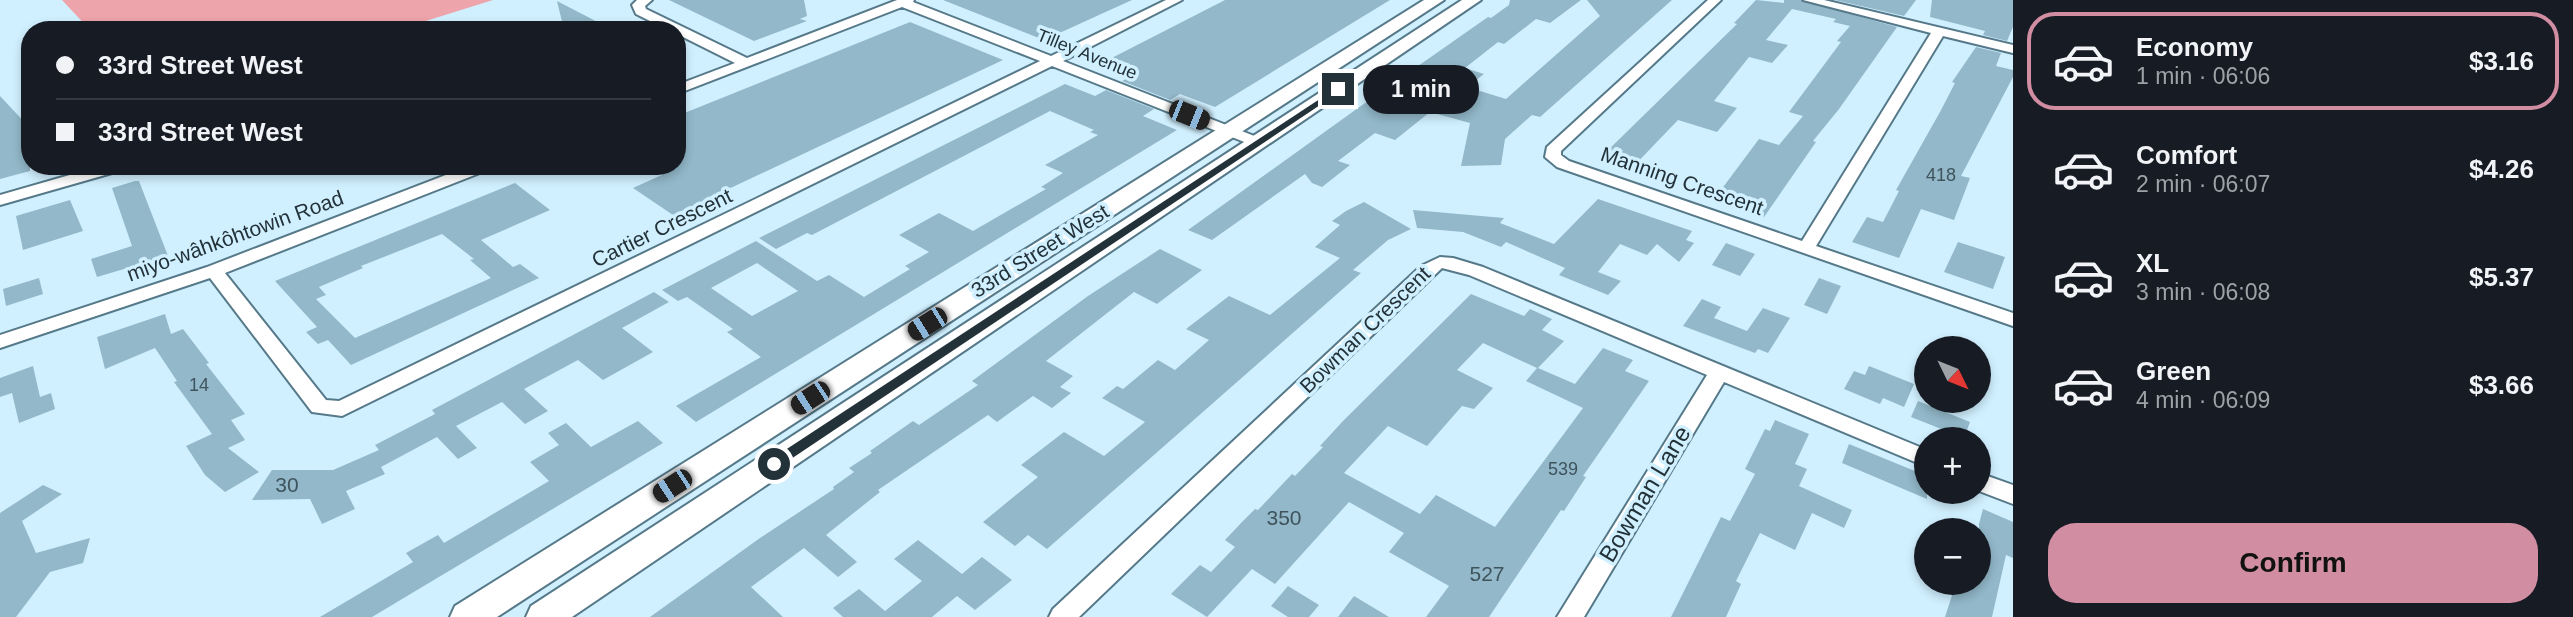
<!DOCTYPE html>
<meta charset="utf-8">
<style>
body{margin:0;font-family:Helvetica,sans-serif;background:#242831;color:#f1f3f6;height:100vh;display:flex;flex-direction:column;font-size:26px;white-space:nowrap}
*{box-sizing:border-box;margin:0}
p{font-size:23px;color:#9ea1a6}
.icon{flex:none;width:38px;height:38px;fill:none;stroke:currentColor;stroke-width:2;stroke-linecap:round;stroke-linejoin:round}
.map{position:relative;flex:1;overflow:hidden}
.panel{display:flex;flex-direction:column;background:#171b24;width:560px}
.panel>*{flex:none}
.top-card{position:absolute;left:21px;top:21px;width:665px;height:154px;border-radius:28px;box-shadow:0 4px 10px #0003;display:grid;align-content:center;height:154px;padding:0 35px;background:#171b24}
.needle{width:46px;rotate:133deg}
.buttons{position:absolute;left:1914px;top:336px;display:grid;gap:14px}
.buttons a{display:grid;place-items:center;width:77px;height:77px;border-radius:50%;background:#171b24;box-shadow:0 4px 10px #0003;font-size:35px}
.end{position:absolute;width:32px;height:32px;margin:-16px;border:9px solid #233239;background:#fff;box-shadow:0 0 0 4px #fff}
.from{border-radius:50%}
.bubble{position:absolute;height:49px;border-radius:24px;background:#171b24;box-shadow:0 4px 10px #0003;font-size:23px;font-weight:800;line-height:49px;text-align:center}
.car{position:absolute;width:21px;height:42px;margin:-21px -10px;border-radius:9px;box-shadow:0 0 5px 2px #0007;background:linear-gradient(#222 24%,#8ab4d8 0 40%,#222 0 76%,#8ab4d8 0 86%,#222 0)}
.top-card b{display:flex;align-items:center;gap:24px;height:66px;font-size:26px}
.top-card b+b{border-top:2px solid #363941}
.top-card i{width:18px;height:18px;background:#f1f3f6}
ul{padding:12px 0 0;list-style:none}
li{display:flex;align-items:center;gap:21px;height:98px;margin:0 14px 10px;padding:0 21px;border:4px solid transparent;border-radius:28px}
li div{flex:1}
li b{display:block;font-size:26px}
li em{font-style:normal;font-weight:800}
li.selected{border-color:#d18ea3}
li>.icon{width:63px;height:63px;stroke-width:1.5}
.primary-button{display:flex;gap:14px;margin-top:auto;padding:14px 35px}
.primary-button a{flex:1;height:80px;border-radius:28px;background:#d18ea3;color:#111;font-size:28px;font-weight:800;line-height:80px;text-align:center}
main{display:flex;flex:1;min-height:0}
.map>svg:first-child{display:block}
</style>
<main>
<div class="map">
<svg width="2013" height="617" viewBox="0 0 2013 617">
<rect width="100%" height="100%" fill="#d1f0ff"/>
<path fill="#eda4aa" d="M62,0H493L397,30H90Z"/>
<path fill="#92b8c9" fill-rule="evenodd" d="M669,0H804L807,16L800,19L807,21L754,41Z
M943,0H1132L1044,40Z
M1225,0H1390L1215,107L1180,94L1170,100L1122,81L1134,75L1102,63Z
M1510,0H1581L1550,23L1536,19L1504,44L1498,42L1465,68L1484,74L1467,87L1506,99L1600,16L1587,0H1672L1540,117L1532,115L1505,139L1501,165L1461,166L1470,123L1430,112L1395,140L1375,133L1338,161L1350,165L1322,187L1312,183L1305,174L1212,240L1188,230L1358,108L1488,17L1491,18L1509,5Z
M1756,0L1784,3V0H1800L1897,27L1839,109L1813,141L1816,142L1764,217L1715,198L1759,139L1779,145L1803,116L1789,112L1841,42L1837,41L1850,26L1833,22L1836,19L1792,9L1766,40L1788,45L1772,63L1749,57L1714,101L1737,108L1717,132L1678,120L1630,170L1599,159L1737,24L1734,23Z
M1835,0H1916L1904,16Z
M1932,0H2013V27L2007,41L1983,35L1985,31L1930,17Z
M557,1L613,30H564Z
M910,22L1003,60L673,215L633,188L677,168V116Z
M1976,47L2001,53L1996,66L2013,70V77L1961,176L1970,178L1954,220L1921,209L1899,258L1852,242L1867,217L1883,222L1899,191L1896,190L1940,112L1955,83L1952,82Z
M1065,84L1095,96L1106,90L1154,109L1143,116L1177,130L696,422L676,406L761,357L727,332L733,329L687,297L678,301L662,290L756,241L817,281L829,275L864,297L910,269L905,266L929,252L899,235L939,213L973,231L1046,189L1041,187L1063,173L1045,165L1098,135L1090,132L1094,130L1050,111L812,235L807,233L776,249L759,238ZM757,263L798,291L752,316L711,288Z
M0,96L30,128V171L0,179Z
M135,181H139L168,256L97,277L91,259L132,246L112,188Z
M515,183L550,210L481,240L513,267L520,264L539,278L351,365L328,340L318,344L306,332L317,327L275,281ZM442,234L474,259L470,260L491,278L355,338L316,299L326,295L319,287L363,268L361,266Z
M1598,199L1692,231L1686,240L1694,243L1679,262L1657,244L1647,255L1620,244L1598,272L1621,281L1608,295L1559,275L1565,268L1506,242L1501,247L1463,232L1417,228L1413,210L1504,218L1500,223L1554,244Z
M70,200L83,231L23,250L16,216Z
M1364,202L1411,229L1388,240L1353,270L1361,273L1047,549L1028,535L1015,546L983,522L1038,477L1021,465L1064,432L1104,456L1145,422L1102,398L1117,386L1123,389L1158,360L1175,370L1209,340L1186,329L1229,296L1270,315L1340,258L1315,247L1340,225L1332,221L1346,211Z
M1958,242L2005,257L1993,289L1944,272Z
M1726,243L1755,254L1740,276L1712,265Z
M1160,249L1202,270L1157,304L1134,292L1046,361L1073,376L1060,387L1071,393L1052,408L1033,396L997,422L988,415L878,490L880,492L826,535L857,562L838,577L804,548L751,587L783,617H650L760,538L834,489L833,487L854,472L849,468L872,453L870,451L913,421L919,425L978,385L972,381L1088,296Z
M39,278L43,294L6,306L3,289Z
M1819,278L1841,286L1827,314L1804,305Z
M654,292L669,302L622,328L653,352L603,380L578,360L524,389L548,411L525,424L502,402L456,426L477,448L458,459L437,437L381,467L385,474L346,491L355,509L322,524L310,499L252,500L272,470H333L379,450L375,445L435,414L432,410Z
M1471,294L1524,316L1530,309L1552,319L1542,330L1564,341L1538,368L1575,384L1603,348L1633,360L1625,371L1649,381L1583,476L1586,477L1564,511L1561,510L1489,617H1426L1449,586L1389,552L1404,533L1349,502L1275,584L1252,569L1207,617L1171,594L1200,565L1211,572L1235,547L1225,540L1242,522L1255,509L1258,510L1292,474L1295,476L1323,447L1320,446L1343,421ZM1483,343L1537,368L1526,381L1583,408L1495,527L1436,495L1420,514L1344,473L1388,426L1427,446L1462,406L1474,409L1493,388L1457,370Z
M1702,299L1721,307L1714,318L1747,331L1763,308L1790,318L1768,353L1758,349L1755,353L1683,326Z
M165,314L171,334L183,329L209,363L206,364L245,414L231,420L245,440L228,448L259,472L225,492L205,475L186,446L212,434L174,382L177,381L155,348L105,369L97,337Z
M33,366L40,397L51,393L55,409L19,423L12,393L0,397V378Z
M1869,366L1914,384L1904,407L1883,398L1880,404L1844,389L1854,371L1865,375Z
M1918,401L1970,422L1964,438L1911,417Z
M1775,420L1809,434L1795,464L1807,469L1799,486L1852,510L1844,528L1812,513L1795,550L1760,533L1736,581L1741,584L1726,617H1671L1721,517L1730,521L1755,474L1745,469L1765,429L1770,431Z
M638,421L663,443L372,617H320L413,562L406,553L438,535L444,543L549,481L530,462L559,445L548,433L566,423L591,447Z
M1849,444L1927,476V499L1842,463Z
M43,485L62,494L22,521L36,553L90,538L83,563L50,572L16,617H0V513Z
M1983,509L2013,522V558L2006,555L1992,617H1945L1956,583H1979V524Z
M918,540L962,574L982,557L1012,580L975,610L957,596L932,617H843L833,608L859,589L885,611L922,581L894,559Z
M1288,586L1319,605L1309,617H1288L1271,606Z
M1354,596L1389,617H1338Z"/>
<g fill="none" stroke-linecap="round" stroke-linejoin="round">
<g stroke="#567989" stroke-width="4">
<path id="street" d="M637,0H652L645,6L646,9L747,58L897,0H914L913,2L1051,56L1166,0H1182L1063,61L1262,139L1265,142L1257,147L1252,145L1052,66L342,416L312,412L210,278L0,348V335L207,267L469,166H492L490,169L225,273L326,400L339,401L1040,61L902,7L677,94V85L735,63L677,34V30H668L636,14L632,5Z
M1708,0H1721L1561,151V155L1569,161L1802,241L1931,33L1803,0H1824L2013,45V53L1943,36L1816,246L2013,313V326L1557,167L1545,157L1547,147Z
M101,166H128L126,169L0,205V195Z
M1440,257L1453,258L1483,267L1927,450V467L1724,382L1584,617H1557L1707,375L1469,275L1442,268L1079,617H1049L1053,609L1421,266Z
M1979,473L2013,485V504L1979,491Z"/>
</g>
<g stroke="#567989" stroke-width="4">
<path id="secondary" d="M1424,0H1444L497,617H450L455,606Z
M1462,0H1481L572,617H526L531,606Z"/>
</g>
<use href="#street" fill="#fff" fill-rule="evenodd"/>
<use href="#secondary" fill="#fff" fill-rule="evenodd"/>
</g>
<path fill="#233239" d="M1338,87L1341,91L779,467H770V460Z"/>
<g text-anchor="middle" stroke-width="7" stroke-linejoin="round" paint-order="stroke">
<g font-size="18" fill="#233239" stroke="#d1f0ff">
<text transform="translate(1087 54) rotate(22)" y="6">Tilley Avenue</text>
</g>
<g font-size="18" fill="#3f545d">
<text x="1941" y="181">418</text>
<text x="199" y="391">14</text>
<text x="1563" y="475">539</text>
</g>
<g font-size="21" fill="#233239" stroke="#d1f0ff">
<text transform="translate(1682 181) rotate(19)" y="7">Manning Crescent</text>
<text transform="translate(662 228) rotate(-26)" y="7">Cartier Crescent</text>
<text transform="translate(235 236) rotate(-20)" y="7">miyo-wâhkôhtowin Road</text>
<text transform="translate(1040 251) rotate(-32)" y="7">33rd Street West</text>
<text transform="translate(1365 330) rotate(-44)" y="7">Bowman Crescent</text>
</g>
<g font-size="21" fill="#3f545d">
<text x="287" y="492">30</text>
<text x="1284" y="525">350</text>
<text x="1487" y="581">527</text>
</g>
<g font-size="24" fill="#233239" stroke="#d1f0ff">
<text transform="translate(1645 494) rotate(-59)" y="8">Bowman Lane</text>
</g>
</g>
</svg>
<div class="buttons">
<a><svg class="needle" viewBox="-14 -14 28 28"><path d="M0-13l5 13h-10z" fill="#e53935"/><path d="M0 13l5-13h-10z" fill="#9ea1a6"/></svg></a>
<a>+</a>
<a>−</a>
</div>
<i class="end from" style="left:774px;top:464px"></i>
<i class="end" style="left:1338px;top:89px"></i>
<div class="bubble" style="left:1363px;top:65px;width:116px">1 min</div>
<i class="car" style="left:1189px;top:115px;rotate:112deg"></i>
<i class="car" style="left:927px;top:324px;rotate:238deg"></i>
<i class="car" style="left:810px;top:398px;rotate:237deg"></i>
<i class="car" style="left:672px;top:486px;rotate:237deg"></i>
<div class="top-card">
<b><i class="from"></i>33rd Street West</b>
<b><i></i>33rd Street West</b>
</div>
</div>
<section class="panel">
<ul>
<li class="selected"><svg class="icon" aria-label="car" viewBox="0 0 24 24"><path d="M5 17H2v-5l4-1 3-4h7l3 4 3 1v5h-3M9 17h6M6 11h13"/><circle cx="7" cy="17" r="2"/><circle cx="17" cy="17" r="2"/></svg><div><b>Economy</b><p>1 min · 06:06</p></div><em>$3.16</em></li>
<li><svg class="icon" aria-label="car" viewBox="0 0 24 24"><path d="M5 17H2v-5l4-1 3-4h7l3 4 3 1v5h-3M9 17h6M6 11h13"/><circle cx="7" cy="17" r="2"/><circle cx="17" cy="17" r="2"/></svg><div><b>Comfort</b><p>2 min · 06:07</p></div><em>$4.26</em></li>
<li><svg class="icon" aria-label="car" viewBox="0 0 24 24"><path d="M5 17H2v-5l4-1 3-4h7l3 4 3 1v5h-3M9 17h6M6 11h13"/><circle cx="7" cy="17" r="2"/><circle cx="17" cy="17" r="2"/></svg><div><b>XL</b><p>3 min · 06:08</p></div><em>$5.37</em></li>
<li><svg class="icon" aria-label="car" viewBox="0 0 24 24"><path d="M5 17H2v-5l4-1 3-4h7l3 4 3 1v5h-3M9 17h6M6 11h13"/><circle cx="7" cy="17" r="2"/><circle cx="17" cy="17" r="2"/></svg><div><b>Green</b><p>4 min · 06:09</p></div><em>$3.66</em></li>
</ul>
<div class="primary-button"><a>Confirm</a></div>
</section>
</main>
